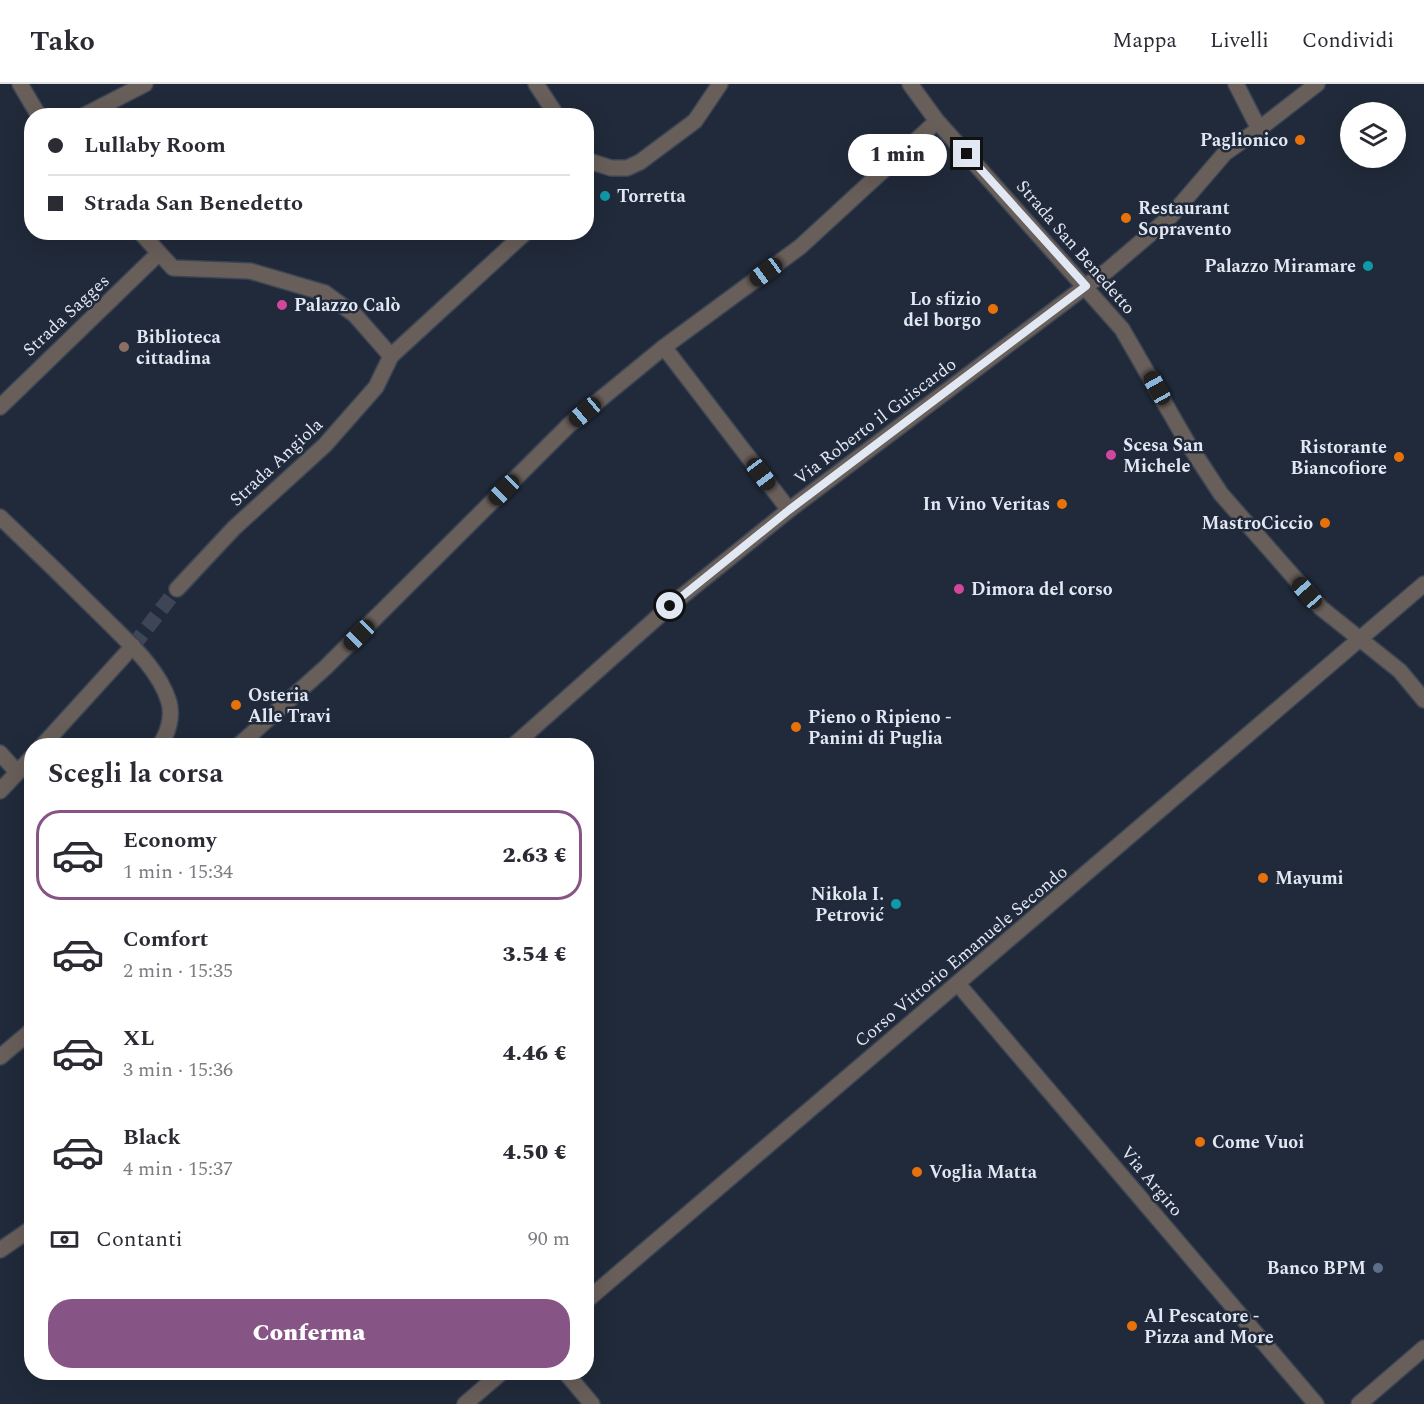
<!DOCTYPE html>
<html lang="it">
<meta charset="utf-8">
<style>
body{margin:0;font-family:Spectral,serif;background:#f2f2f3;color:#2b2b33;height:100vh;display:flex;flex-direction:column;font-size:22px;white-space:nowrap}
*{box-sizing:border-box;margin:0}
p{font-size:20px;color:#7c7c81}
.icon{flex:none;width:33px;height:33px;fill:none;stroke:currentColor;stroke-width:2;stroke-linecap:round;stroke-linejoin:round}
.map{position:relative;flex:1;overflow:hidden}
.drawer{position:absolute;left:24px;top:654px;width:570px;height:642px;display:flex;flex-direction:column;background:#fff;border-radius:24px;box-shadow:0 6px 24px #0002}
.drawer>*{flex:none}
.guide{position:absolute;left:24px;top:24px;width:570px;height:132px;border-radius:24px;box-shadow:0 6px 24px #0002;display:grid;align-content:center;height:132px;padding:0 24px;background:#fff}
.buttons{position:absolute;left:1340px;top:18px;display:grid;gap:12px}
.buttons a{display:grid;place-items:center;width:66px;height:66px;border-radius:50%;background:#fff;box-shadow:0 6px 24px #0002;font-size:30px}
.end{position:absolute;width:27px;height:27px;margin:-14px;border:8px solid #e2e8f3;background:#111;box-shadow:0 0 0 3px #111}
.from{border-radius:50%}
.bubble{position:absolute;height:42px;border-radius:21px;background:#fff;box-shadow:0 6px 24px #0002;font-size:20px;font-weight:800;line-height:42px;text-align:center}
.car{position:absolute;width:18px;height:36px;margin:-18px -9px;border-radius:8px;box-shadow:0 0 4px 2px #0007;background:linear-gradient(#222 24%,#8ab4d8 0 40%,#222 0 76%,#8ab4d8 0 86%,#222 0)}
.guide b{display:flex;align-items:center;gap:21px;height:57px;font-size:22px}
.guide b+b{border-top:2px solid #e1e1e2}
.guide i{width:15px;height:15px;background:#2b2b33}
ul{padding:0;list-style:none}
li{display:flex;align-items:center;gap:18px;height:90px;margin:0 12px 9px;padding:0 12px;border:3px solid transparent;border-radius:24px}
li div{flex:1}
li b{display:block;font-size:22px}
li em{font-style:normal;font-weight:800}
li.selected{border-color:#875585}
li>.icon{width:54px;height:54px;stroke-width:1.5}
h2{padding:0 24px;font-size:27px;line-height:72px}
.pay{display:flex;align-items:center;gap:15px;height:66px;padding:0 24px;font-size:22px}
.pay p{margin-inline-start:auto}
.action{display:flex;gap:12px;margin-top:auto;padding:12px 24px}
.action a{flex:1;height:69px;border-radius:24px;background:#875585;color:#fff;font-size:24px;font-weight:800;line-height:69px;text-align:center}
header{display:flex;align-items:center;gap:36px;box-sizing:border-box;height:84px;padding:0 30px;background:#fff;border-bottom:2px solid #e1e1e2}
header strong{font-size:28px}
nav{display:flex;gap:33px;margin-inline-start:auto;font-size:21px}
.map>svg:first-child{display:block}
</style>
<header>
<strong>Tako</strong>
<nav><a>Mappa</a><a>Livelli</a><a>Condividi</a></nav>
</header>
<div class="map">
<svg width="1424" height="1320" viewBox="0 0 1424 1320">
<rect width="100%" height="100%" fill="#212a3a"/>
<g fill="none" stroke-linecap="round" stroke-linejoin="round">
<path stroke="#3e4656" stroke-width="15" stroke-dasharray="15 8" stroke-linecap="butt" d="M133,562L177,505"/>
<g stroke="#3c4554" stroke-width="18">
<path id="pedestrian" d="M1236,0L1259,45
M586,76L611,84H627L640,78L695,37L720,0
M1086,202L1108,186L1170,133L1225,69L1259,45L1317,0
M177,505L234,444L325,361L376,303L391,272
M42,662L133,562
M0,669L17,688
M0,707L32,673
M958,900L1316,1320
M565,1288L592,1320"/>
</g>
<g stroke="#3c4554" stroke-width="18">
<path id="minor" d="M20,0L39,32
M536,0L557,32
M910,0L937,37L1122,245L1187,358L1221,410L1321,524L1400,587L1424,616
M83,32L145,0
M140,148L173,184L250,187L325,209L355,231L391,272L526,148
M664,263L789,426
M0,323L159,169
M0,433C36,467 71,501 105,535C129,559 159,585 169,618C173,633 168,650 159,662
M238,662L326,583L569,341L664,263L800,163L937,37
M513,662L670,522L789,426L1086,202
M0,973L32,946
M0,1166L32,1144
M1359,1320L1424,1264"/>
</g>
<g stroke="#3c4554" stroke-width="18">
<path id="tertiary" d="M586,1217L1424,500
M465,1320L502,1288"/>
</g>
<use href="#pedestrian" stroke="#685e5a" stroke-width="15"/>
<use href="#minor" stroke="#685e5a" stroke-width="15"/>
<use href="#tertiary" stroke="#685e5a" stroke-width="15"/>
</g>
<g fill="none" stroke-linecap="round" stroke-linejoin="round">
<path stroke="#e2e8f3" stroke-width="8" d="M670,522L789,426L1086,202L967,70"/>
</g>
<g fill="#e8710a" stroke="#212a3a" stroke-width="2">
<circle cx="1300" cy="56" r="6"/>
<circle cx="1126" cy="134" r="6"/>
<circle cx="993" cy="225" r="6"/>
<circle cx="1399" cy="373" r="6"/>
<circle cx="1062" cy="420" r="6"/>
<circle cx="1325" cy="439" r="6"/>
<circle cx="236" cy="621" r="6"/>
<circle cx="796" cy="643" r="6"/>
<circle cx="1263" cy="794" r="6"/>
<circle cx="1200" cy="1058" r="6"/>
<circle cx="917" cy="1088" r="6"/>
<circle cx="1132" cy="1242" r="6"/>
</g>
<g fill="#0f9aa8" stroke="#212a3a" stroke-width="2">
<circle cx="605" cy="112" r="6"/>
<circle cx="1368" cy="182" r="6"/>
<circle cx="896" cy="820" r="6"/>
</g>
<g fill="#d1479c" stroke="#212a3a" stroke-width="2">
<circle cx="282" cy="221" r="6"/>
<circle cx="1111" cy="371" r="6"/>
<circle cx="959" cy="505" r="6"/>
</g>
<circle fill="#8d6e63" stroke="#212a3a" stroke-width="2" cx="124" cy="263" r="6"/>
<circle fill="#5c6f8a" stroke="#212a3a" stroke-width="2" cx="1378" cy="1184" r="6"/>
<g text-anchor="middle" stroke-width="5" stroke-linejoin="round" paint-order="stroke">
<g font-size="18" font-weight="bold" fill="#e2e8f3" stroke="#212a3a" text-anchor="start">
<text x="1288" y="62" text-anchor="end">Paglionico</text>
<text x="617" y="118">Torretta</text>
<text x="1138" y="130">Restaurant<tspan x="1138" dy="21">Sopravento</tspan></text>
<text x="1356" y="188" text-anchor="end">Palazzo Miramare</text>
<text x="981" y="221" text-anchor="end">Lo sfizio<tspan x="981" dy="21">del borgo</tspan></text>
<text x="294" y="227">Palazzo Calò</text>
<text x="136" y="259">Biblioteca<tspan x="136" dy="21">cittadina</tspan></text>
<text x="1123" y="367">Scesa San<tspan x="1123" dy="21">Michele</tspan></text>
<text x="1387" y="369" text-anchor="end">Ristorante<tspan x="1387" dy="21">Biancofiore</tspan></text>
<text x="1050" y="426" text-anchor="end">In Vino Veritas</text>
<text x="1313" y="445" text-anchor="end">MastroCiccio</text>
<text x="971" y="511">Dimora del corso</text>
<text x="248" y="617">Osteria<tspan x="248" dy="21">Alle Travi</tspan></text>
<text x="808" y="639">Pieno o Ripieno -<tspan x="808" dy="21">Panini di Puglia</tspan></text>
<text x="1275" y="800">Mayumi</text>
<text x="884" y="816" text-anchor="end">Nikola I.<tspan x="884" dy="21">Petrović</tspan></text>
<text x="1212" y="1064">Come Vuoi</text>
<text x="929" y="1094">Voglia Matta</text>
<text x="1366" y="1190" text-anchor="end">Banco BPM</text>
<text x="1144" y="1238">Al Pescatore -<tspan x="1144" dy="21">Pizza and More</tspan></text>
</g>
<g font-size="18" fill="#e2e8f3" stroke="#212a3a">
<text transform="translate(1076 163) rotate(49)" y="6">Strada San Benedetto</text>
<text transform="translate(66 231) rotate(-43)" y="6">Strada Sagges</text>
<text transform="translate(875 337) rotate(-37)" y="6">Via Roberto il Guiscardo</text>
<text transform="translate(276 378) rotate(-43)" y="6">Strada Angiola</text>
<text transform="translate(961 872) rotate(-40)" y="6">Corso Vittorio Emanuele Secondo</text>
<text transform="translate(1152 1097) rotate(50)" y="6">Via Argiro</text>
</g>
</g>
</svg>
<div class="buttons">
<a><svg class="icon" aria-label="layers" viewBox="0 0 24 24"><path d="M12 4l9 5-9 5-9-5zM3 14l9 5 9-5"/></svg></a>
</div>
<i class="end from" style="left:670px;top:522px"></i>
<i class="end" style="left:967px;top:70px"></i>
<div class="bubble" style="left:848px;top:50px;width:99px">1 min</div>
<i class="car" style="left:766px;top:188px;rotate:234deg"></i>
<i class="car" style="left:1157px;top:304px;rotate:331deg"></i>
<i class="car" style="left:585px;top:328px;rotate:230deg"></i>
<i class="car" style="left:761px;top:390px;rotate:143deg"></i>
<i class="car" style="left:504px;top:406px;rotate:225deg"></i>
<i class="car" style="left:1307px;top:509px;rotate:319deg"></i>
<i class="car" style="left:359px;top:551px;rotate:225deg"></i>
<div class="guide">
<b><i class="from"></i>Lullaby Room</b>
<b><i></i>Strada San Benedetto</b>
</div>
<section class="drawer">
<h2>Scegli la corsa</h2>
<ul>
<li class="selected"><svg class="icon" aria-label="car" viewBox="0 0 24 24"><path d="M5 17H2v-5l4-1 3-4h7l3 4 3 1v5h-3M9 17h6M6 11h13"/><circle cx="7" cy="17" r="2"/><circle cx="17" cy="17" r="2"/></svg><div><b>Economy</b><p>1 min · 15:34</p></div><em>2.63 €</em></li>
<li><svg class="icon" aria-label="car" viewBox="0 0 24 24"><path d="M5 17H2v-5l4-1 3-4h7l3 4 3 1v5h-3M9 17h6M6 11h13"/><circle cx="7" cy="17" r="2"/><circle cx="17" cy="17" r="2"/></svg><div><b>Comfort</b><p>2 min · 15:35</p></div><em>3.54 €</em></li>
<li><svg class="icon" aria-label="car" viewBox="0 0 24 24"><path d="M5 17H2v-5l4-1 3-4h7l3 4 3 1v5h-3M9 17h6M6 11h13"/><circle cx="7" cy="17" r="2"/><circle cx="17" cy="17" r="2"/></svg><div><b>XL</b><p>3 min · 15:36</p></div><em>4.46 €</em></li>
<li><svg class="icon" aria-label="car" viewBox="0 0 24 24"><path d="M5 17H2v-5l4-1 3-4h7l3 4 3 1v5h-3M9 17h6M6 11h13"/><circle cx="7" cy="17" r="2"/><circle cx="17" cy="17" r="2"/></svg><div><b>Black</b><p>4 min · 15:37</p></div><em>4.50 €</em></li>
</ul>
<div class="pay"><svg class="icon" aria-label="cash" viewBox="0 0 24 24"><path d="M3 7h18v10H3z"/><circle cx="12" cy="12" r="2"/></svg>Contanti<p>90 m</p></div>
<div class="action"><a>Conferma</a></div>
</section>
</div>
